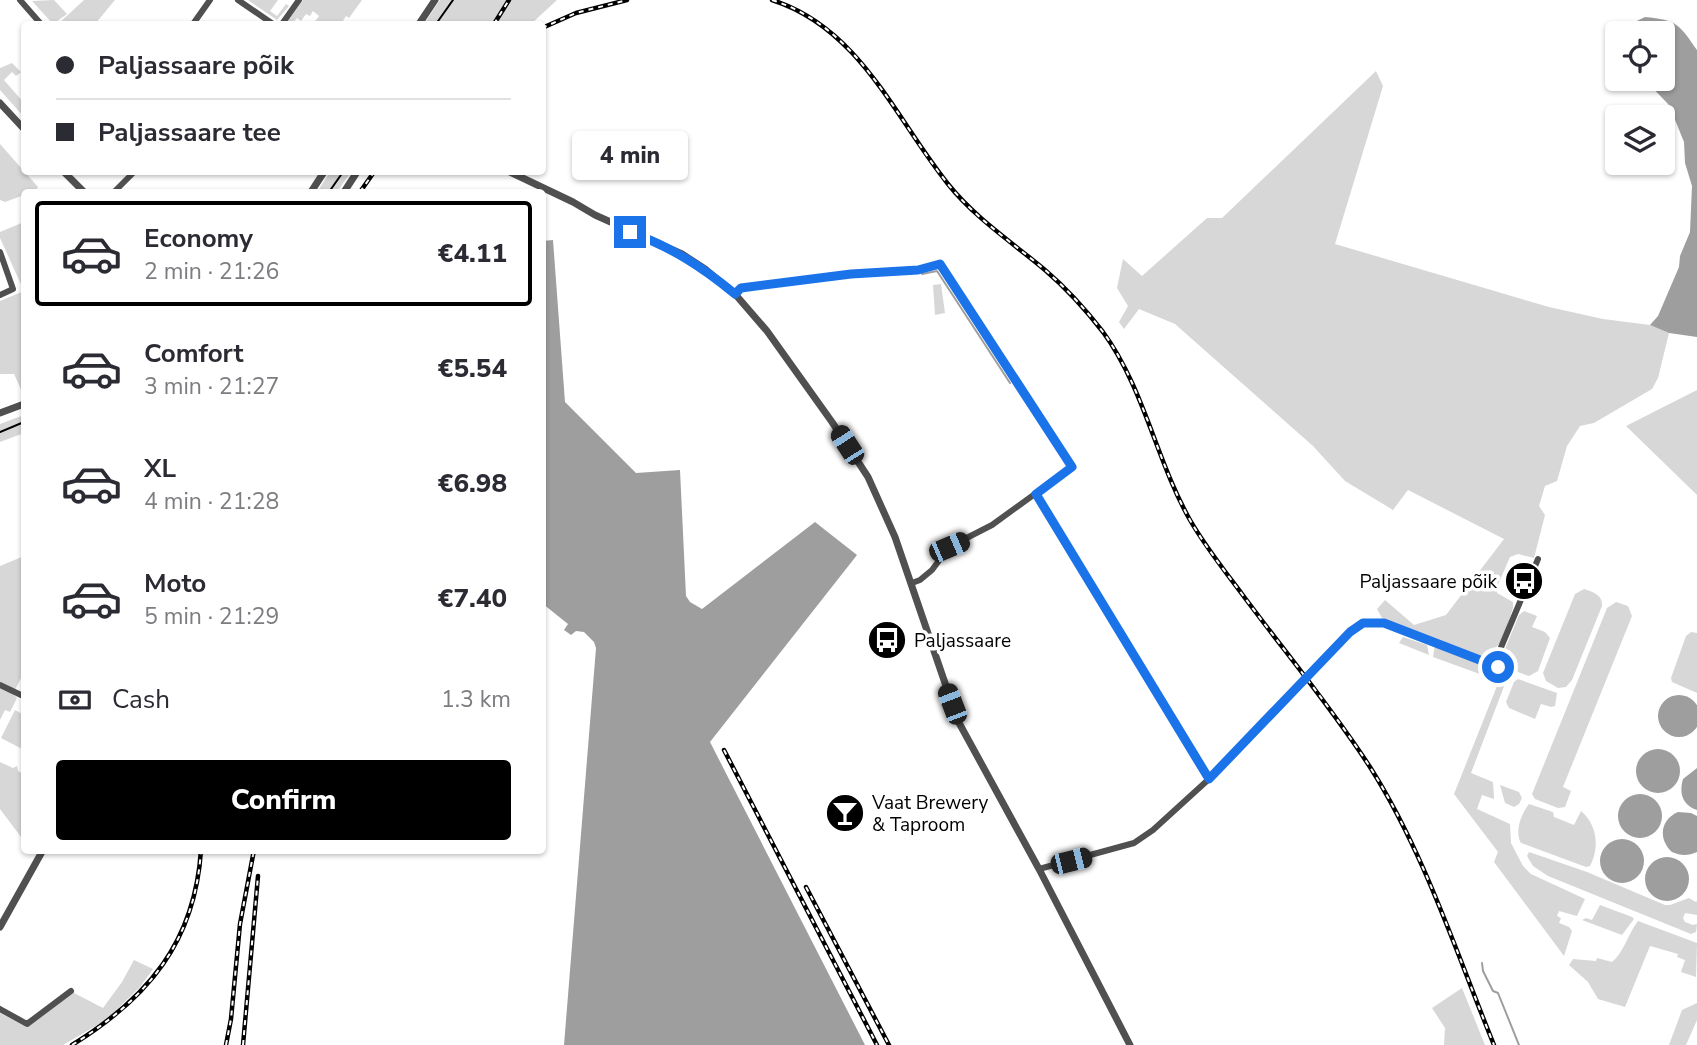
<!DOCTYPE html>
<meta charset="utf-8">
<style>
body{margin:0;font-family:"Nunito Sans",sans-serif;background:#f2f2f3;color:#2b2b33;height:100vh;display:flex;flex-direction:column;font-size:26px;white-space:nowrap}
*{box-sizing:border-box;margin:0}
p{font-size:23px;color:#7c7c81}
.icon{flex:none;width:38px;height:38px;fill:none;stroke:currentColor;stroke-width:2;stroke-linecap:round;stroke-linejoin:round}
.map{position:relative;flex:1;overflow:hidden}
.side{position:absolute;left:21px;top:189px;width:525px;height:665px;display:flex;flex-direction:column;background:#fff;border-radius:7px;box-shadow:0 2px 5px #0004}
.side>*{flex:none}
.top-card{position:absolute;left:21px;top:21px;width:525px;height:154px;border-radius:7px;box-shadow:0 2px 5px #0004;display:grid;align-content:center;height:154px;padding:0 35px;background:#fff}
.fabs{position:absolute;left:1605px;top:21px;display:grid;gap:14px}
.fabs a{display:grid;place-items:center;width:70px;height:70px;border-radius:7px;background:#fff;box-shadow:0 2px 5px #0004;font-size:35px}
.end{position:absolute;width:32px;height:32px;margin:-16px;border:9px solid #1a73e8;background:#fff;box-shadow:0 0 0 4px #fff}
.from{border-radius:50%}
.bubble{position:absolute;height:49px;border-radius:7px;background:#fff;box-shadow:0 2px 5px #0004;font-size:23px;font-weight:800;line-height:49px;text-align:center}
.car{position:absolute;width:21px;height:42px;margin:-21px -10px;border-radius:9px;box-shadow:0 0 5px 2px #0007;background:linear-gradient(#222 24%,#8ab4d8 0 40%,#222 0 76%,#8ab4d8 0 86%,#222 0)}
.top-card b{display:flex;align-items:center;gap:24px;height:66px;font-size:26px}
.top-card b+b{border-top:2px solid #e1e1e2}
.top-card i{width:18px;height:18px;background:#2b2b33}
ul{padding:12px 0 0;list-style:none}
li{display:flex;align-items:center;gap:21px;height:105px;margin:0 14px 10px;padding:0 21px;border:4px solid transparent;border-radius:7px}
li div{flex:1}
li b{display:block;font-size:26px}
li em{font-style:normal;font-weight:800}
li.on{border-color:#000}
li>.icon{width:63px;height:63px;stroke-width:1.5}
.pay{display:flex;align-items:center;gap:18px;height:77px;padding:0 35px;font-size:26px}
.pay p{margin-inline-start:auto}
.button{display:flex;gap:14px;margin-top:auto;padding:14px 35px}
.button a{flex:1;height:80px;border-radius:7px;background:#000;color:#fff;font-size:28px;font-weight:800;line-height:80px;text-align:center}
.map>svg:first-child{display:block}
</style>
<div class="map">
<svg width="1697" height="1045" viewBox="0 0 1697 1045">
<rect width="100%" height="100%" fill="#fff"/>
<path fill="#d7d7d7" d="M54,0L67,14L53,24L32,1Z
M84,0H115L95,24H58Z
M248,0H278L270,11L277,16L286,4L289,6L277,20Z
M303,0H362L349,18L346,16L341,24H313L319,16L313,11L310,16L306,14L301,21L297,18L292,24H286Z
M440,0H557L531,24H424Z
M12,63L21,72L16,76L12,72L4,80L24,103V117L0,90V68Z
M1376,71L1383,86L1335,244L1549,307L1603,319L1650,325L1669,333L1658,378L1652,389L1594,423L1580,426L1567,446L1557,481L1545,486L1539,506L1545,515L1534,558L1518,554L1510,557L1497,587V593L1513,602V608C1507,625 1502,654 1480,656L1382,618L1377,609L1385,600L1414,625L1446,615L1504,539L1408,490L1393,510L1345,481L1313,446L1175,324L1139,309L1124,329L1119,322L1128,306L1117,288L1123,259L1142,276L1207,218H1222Z
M0,144L38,187L35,191L24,192V195L5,202L0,200Z
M330,172H351L337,192H317Z
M24,222V396L14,374H0V301L24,291L0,238V232Z
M941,284L945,313L935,315L933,285Z
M1697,390V495L1626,426Z
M24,415V433L0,442V424Z
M24,556V672L13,694L17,698L10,712L5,710L0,720V566Z
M1584,589C1593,592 1603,595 1602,606L1572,680L1566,687L1558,688L1546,681L1543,673L1575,594Z
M1616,602L1628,606L1632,616L1563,787L1571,791L1565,807L1558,808L1535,799L1532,794L1607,608Z
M1524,611L1537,616L1532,627L1545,632L1550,638L1538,671L1529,676L1502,666L1500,661L1519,615Z
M1691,632L1697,633V693L1672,682L1671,678L1686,636Z
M1403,637L1427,645L1429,655L1399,643Z
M1435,645L1508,676L1471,773L1493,782L1494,797V799L1482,795L1477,809L1510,824L1511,843L1523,866L1531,874L1585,899L1577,916L1559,911L1557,916L1561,918L1559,923L1569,927L1572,931L1564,956L1494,862L1498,852L1454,794L1499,681L1433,657Z
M1518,679L1557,693L1555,706L1551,707L1541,704L1535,719L1509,708L1506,702L1514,682Z
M15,710L24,715V750L1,738Z
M0,762L13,768L17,766L18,771L24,774V799L21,801L24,806V841L0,809Z
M1500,785L1519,792L1522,798L1519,804L1514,807L1505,803Z
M1529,804L1553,812L1554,817L1574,825L1581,811C1597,824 1600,848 1590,866L1586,867L1521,843C1514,831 1522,813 1529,804Z
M1529,852L1587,872L1665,905H1670L1689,898L1696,902L1697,901V915L1685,913L1683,918L1685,922L1693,925L1697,924L1696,932L1691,934L1548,876L1533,866L1527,856Z
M1600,905L1632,917L1634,919L1622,935L1582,920L1586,918L1592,920Z
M1638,921L1697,943L1696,977L1681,972L1685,960L1677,957L1678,954L1650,946L1625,1007L1598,999L1588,982L1569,965L1573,959L1596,961L1597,958L1612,962C1624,952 1628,934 1638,921Z
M134,960L153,969L140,987L106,1020L63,1045H0V1013L25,1026L74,993L103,1008L122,982Z
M1462,988L1485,1045H1444L1445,1028L1432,1008Z
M1697,1003V1020L1686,1045H1669L1682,1010Z"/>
<path fill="#9e9e9e" d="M1645,17C1677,20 1679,24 1697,50V337L1669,333L1650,325L1658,316L1679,267L1680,256L1690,232L1692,186L1685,163L1684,142L1669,105L1644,79H1662V33H1622V28Z
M553,240L565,402L636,473L680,470L686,596L690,602L702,609L815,522L857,555L710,742L865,1045H564L596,648L594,642L584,632L576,631L571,635L564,630L568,624L543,604L542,241Z
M1658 716a21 21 0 1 1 42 0a21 21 0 1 1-42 0Z
M1636 771a22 22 0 1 1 44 0a22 22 0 1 1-44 0Z
M1697,768V810C1682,805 1679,793 1683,779Z
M1618 816a22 22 0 1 1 44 0a22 22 0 1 1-44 0Z
M1678,812L1691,813L1697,816V852C1688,856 1681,856 1672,852C1658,839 1660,820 1678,812Z
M1600 861a22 22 0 1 1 44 0a22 22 0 1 1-44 0Z
M1645 879a22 22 0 1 1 44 0a22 22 0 1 1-44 0Z"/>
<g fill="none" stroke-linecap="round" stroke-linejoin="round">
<path stroke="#9e9e9e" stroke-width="2" d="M922,274L937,271L1010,383
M1482,963L1483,971L1493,991L1498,993L1519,1045"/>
<path stroke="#505050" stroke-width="6" d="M20,0L41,24
M238,0L273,24
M193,24L210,0
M282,24L299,0
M114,192L134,172
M0,252L13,289L0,295
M735,294L741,288L851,274L918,270L940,264L1072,467L992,525L949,547L932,570L920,580L912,583
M1036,494L1209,779
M1494,664L1538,559
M0,685L21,695
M1039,869L1134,843L1153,830L1209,779L1350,632L1363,623H1384L1504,669
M0,1009L27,1024L71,991"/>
<path stroke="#505050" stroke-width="7" d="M419,24L435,0
M0,103L24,129
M64,172L84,192
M510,172L573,202L595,215L682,254L705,269L735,294L767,331L832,422L868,477L895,537L958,721L1039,869L1130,1045
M311,192L324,172
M344,192L357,172
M0,413L24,404
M0,927L43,850"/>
<path stroke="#000" stroke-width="2" d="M436,24L453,0
M329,192L343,172
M0,432L24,422"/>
<g stroke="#000" stroke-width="4.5">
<path id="rail" d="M772,0C860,28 895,118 948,184C975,218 1013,243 1045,270C1066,288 1086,310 1103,332C1144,388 1156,460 1190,520C1205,546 1224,570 1242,594C1285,652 1331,707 1370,767C1424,852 1456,952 1494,1045
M494,24L509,0
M542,28L576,13L627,0
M360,192L374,172
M724,750L877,1045
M806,887L889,1045
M72,1045C148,998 195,942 201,850
M226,1045L231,1019L240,924L254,850
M243,1045L258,876"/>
</g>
<use href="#rail" stroke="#fff" stroke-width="2" stroke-dasharray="5" stroke-linecap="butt"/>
</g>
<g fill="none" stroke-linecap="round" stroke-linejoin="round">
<path stroke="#1a73e8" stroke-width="9" d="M630,232C671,247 701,266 735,294L741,288L851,274L918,270L940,264L1072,467L1036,494L1209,779L1350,632L1363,623H1384L1498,667"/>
</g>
<defs>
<g id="bus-disc" transform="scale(2.0125)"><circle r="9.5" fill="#000" stroke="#fff"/><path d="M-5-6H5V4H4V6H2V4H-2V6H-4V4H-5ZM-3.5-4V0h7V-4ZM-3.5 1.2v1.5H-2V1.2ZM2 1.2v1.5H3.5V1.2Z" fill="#fff"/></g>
<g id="bar-disc" transform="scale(2.0125)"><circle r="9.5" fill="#000" stroke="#fff"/><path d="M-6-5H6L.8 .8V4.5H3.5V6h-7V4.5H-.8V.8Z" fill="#fff"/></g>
</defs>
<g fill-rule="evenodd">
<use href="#bus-disc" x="1524" y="581"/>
<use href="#bus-disc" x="887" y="640"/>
<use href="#bar-disc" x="845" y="813"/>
</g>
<g text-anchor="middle" stroke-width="7" stroke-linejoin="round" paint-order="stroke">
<g font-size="19" fill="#000" stroke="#fff" text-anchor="start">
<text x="1497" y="588" text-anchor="end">Paljassaare põik</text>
<text x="914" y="647">Paljassaare</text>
<text x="872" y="809">Vaat Brewery<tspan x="872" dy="22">&amp; Taproom</tspan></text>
</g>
</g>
</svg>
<div class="fabs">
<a><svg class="icon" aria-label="locate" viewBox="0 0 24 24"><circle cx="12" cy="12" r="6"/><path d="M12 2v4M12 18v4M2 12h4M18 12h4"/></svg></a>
<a><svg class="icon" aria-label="layers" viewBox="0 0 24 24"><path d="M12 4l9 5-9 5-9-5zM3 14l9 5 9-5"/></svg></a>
</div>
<i class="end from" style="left:1498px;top:667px"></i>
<i class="end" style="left:630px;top:232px"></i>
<div class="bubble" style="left:572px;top:131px;width:116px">4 min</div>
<i class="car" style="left:847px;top:445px;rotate:327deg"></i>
<i class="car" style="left:949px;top:547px;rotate:67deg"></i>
<i class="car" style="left:952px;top:704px;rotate:339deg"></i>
<i class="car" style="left:1071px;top:861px;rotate:76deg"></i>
<div class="top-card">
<b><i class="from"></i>Paljassaare põik</b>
<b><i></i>Paljassaare tee</b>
</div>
<section class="side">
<ul>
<li class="on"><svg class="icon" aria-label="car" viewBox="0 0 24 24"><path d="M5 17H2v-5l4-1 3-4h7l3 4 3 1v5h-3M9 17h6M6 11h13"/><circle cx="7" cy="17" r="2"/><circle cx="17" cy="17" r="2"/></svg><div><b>Economy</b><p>2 min · 21:26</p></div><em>€4.11</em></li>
<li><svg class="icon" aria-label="car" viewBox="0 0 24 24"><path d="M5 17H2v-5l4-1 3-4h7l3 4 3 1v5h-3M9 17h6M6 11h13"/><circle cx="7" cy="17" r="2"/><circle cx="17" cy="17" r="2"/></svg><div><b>Comfort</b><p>3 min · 21:27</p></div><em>€5.54</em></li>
<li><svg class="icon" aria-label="car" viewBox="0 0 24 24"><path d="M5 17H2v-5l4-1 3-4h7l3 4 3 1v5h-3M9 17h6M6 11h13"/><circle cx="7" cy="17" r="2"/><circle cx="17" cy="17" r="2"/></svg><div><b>XL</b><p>4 min · 21:28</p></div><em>€6.98</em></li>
<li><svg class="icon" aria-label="car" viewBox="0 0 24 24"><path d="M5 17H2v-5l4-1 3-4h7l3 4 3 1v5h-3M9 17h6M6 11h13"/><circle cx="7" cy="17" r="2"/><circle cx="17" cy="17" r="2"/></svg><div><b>Moto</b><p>5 min · 21:29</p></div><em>€7.40</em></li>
</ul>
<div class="pay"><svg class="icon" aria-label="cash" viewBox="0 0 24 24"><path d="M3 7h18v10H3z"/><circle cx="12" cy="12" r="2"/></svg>Cash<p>1.3 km</p></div>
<div class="button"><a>Confirm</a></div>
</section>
</div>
